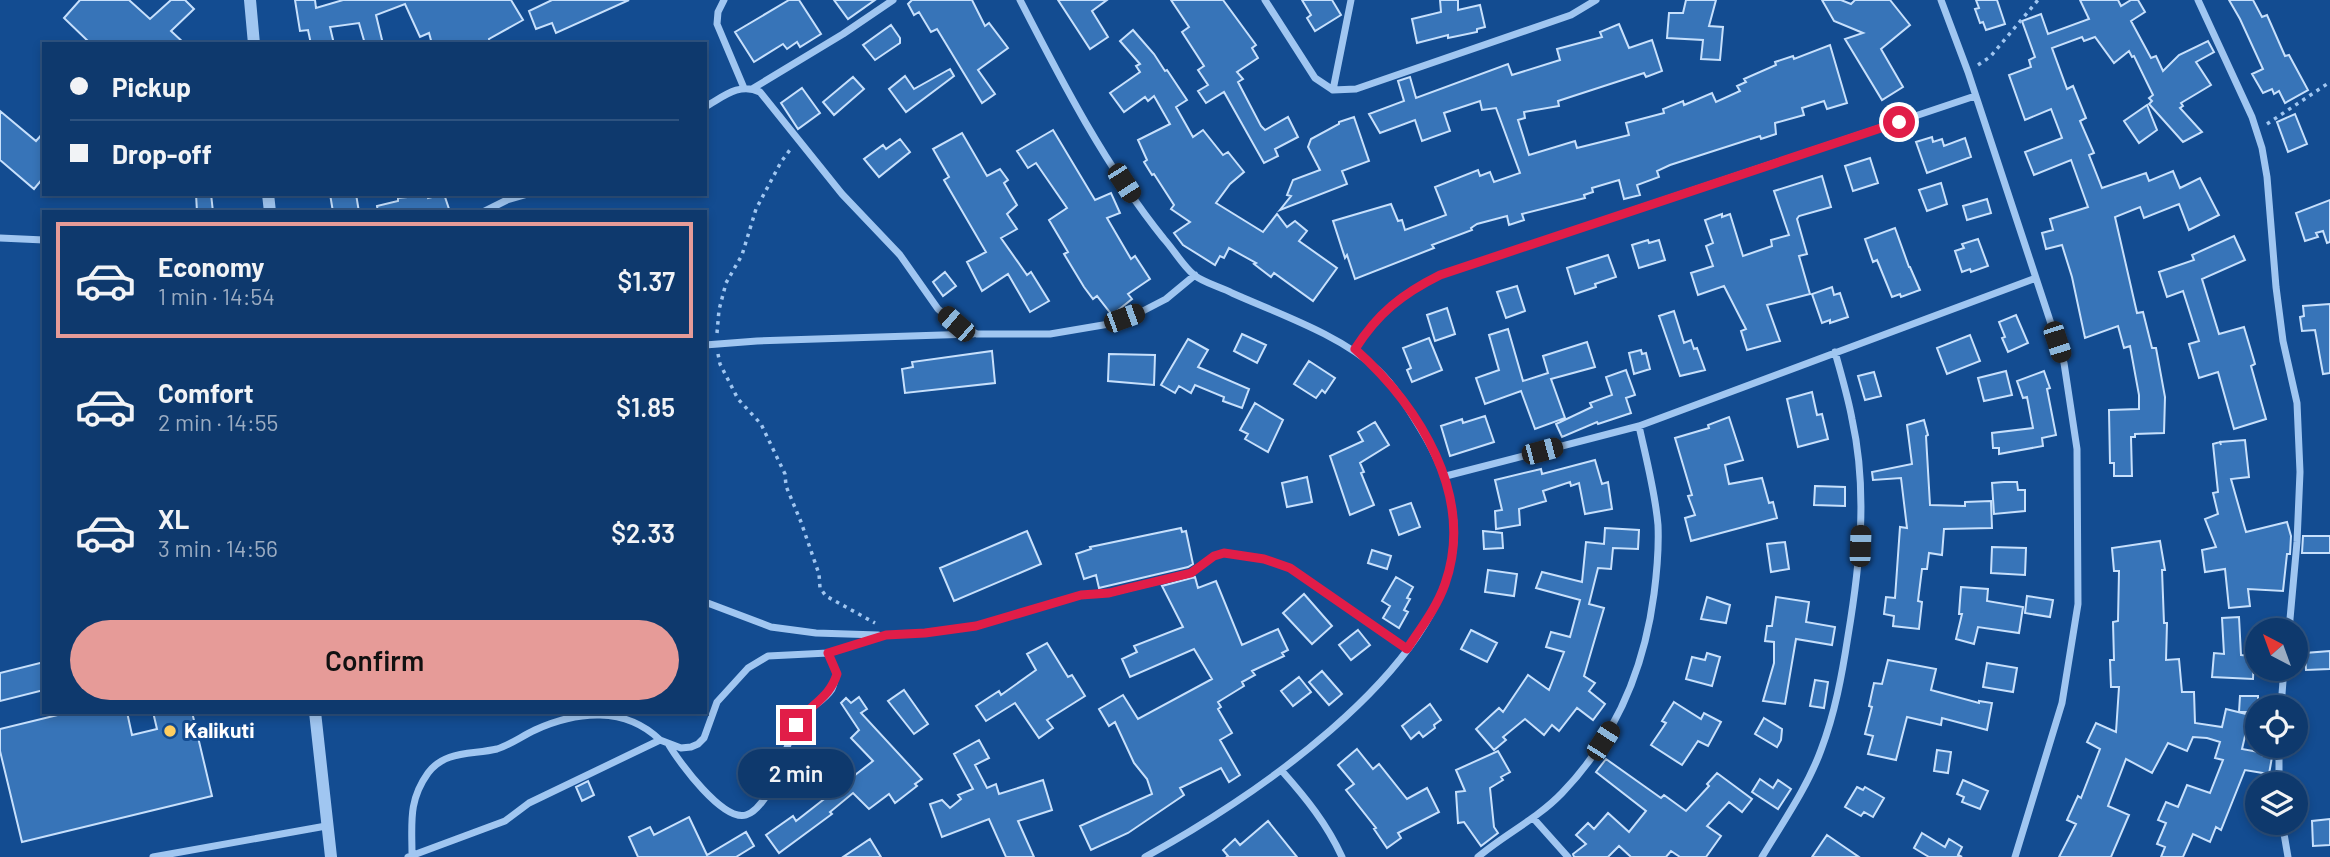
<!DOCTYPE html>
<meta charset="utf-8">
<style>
body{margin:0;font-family:Barlow,sans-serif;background:#1c4475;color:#f1f3f6;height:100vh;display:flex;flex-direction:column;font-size:26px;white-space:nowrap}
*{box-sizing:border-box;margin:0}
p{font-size:23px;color:#9bacc2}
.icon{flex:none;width:38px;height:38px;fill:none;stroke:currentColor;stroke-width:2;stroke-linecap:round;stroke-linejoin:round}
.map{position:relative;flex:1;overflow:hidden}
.panel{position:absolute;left:42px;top:210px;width:665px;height:504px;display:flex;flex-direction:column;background:#0e396d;border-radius:0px;box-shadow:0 4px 10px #0003,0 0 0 2px #2e5380}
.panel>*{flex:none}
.banner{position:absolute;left:42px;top:42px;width:665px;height:154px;border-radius:0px;box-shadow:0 4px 10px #0003,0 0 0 2px #2e5380;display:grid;align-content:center;height:154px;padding:0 28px;background:#0e396d}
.needle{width:46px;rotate:319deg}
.buttons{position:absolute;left:2245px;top:618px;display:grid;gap:14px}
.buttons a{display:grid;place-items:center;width:63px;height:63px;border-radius:50%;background:#0e396d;box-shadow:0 4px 10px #0003,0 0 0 2px #2e5380;font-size:35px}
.end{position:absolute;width:32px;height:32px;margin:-16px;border:9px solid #e11d48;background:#fff;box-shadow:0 0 0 4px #fff}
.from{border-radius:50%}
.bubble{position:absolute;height:49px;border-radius:24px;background:#0e396d;box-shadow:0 4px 10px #0003,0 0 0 2px #2e5380;font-size:23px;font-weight:600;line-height:49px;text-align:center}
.car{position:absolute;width:21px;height:42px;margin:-21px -10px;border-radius:9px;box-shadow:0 0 5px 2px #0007;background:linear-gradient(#222 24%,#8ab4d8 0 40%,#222 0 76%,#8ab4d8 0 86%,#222 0)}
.banner b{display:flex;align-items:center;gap:24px;height:66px;font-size:26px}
.banner b+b{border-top:2px solid #2e5380}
.banner i{width:18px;height:18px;background:#f1f3f6}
ul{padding:12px 0 0;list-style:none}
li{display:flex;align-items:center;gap:21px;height:116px;margin:0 14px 10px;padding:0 14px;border:4px solid transparent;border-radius:0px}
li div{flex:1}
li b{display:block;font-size:26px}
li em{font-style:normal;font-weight:600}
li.current{border-color:#e69b98}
li>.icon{width:63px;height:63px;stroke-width:1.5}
.button{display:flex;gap:14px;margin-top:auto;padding:14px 28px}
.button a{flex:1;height:80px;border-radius:42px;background:#e69b98;color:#111;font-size:28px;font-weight:600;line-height:80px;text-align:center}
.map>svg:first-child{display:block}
</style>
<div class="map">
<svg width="2330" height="857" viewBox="0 0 2330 857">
<rect width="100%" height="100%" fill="#134c91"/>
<path fill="#3774b8" stroke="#c7e0fc" stroke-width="2" d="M80,0H129L150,19L171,0H185L194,9L171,31L185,44H91L64,18Z
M295,0H315L316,8L343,0H511L523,20L489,39L490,44H432L429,33L420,37L405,4L376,15L383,44H365L359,23L330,27L334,44H311L308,30L300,31Z
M552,0H629L556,33L552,23L536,29L529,11Z
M789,0H799L821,34L800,47L797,42L787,49L783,44L754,62L735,32Z
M834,0H875L848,19Z
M912,0H972L985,26L989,23L1008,48L978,70L995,94L982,103L937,29L931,32L919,12L914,15L908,4Z
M1058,0H1107L1092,11L1108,37L1090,49Z
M1171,0H1223L1256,45L1252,48L1258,58L1237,72L1243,79L1238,82L1261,126L1265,130L1288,117L1298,137L1275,149L1278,156L1264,163L1224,92L1206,103L1198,91L1208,85L1198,70L1204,66L1182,32L1189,27Z
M1302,0H1332L1341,15L1315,31L1307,18L1311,15Z
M1440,0H1458V10L1480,5L1485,27L1477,29V32L1448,38V35L1417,43L1412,19L1441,12Z
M1686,0H1716L1709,26L1723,27L1720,60L1701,59L1703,40L1667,38L1669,13H1683Z
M1822,0H1841L1851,4L1855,0H1890L1910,25L1881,49L1903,87L1882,100L1845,39L1863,33L1834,21Z
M1976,0H1997L2005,24L1986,30L1983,22L1980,23L1975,9L1979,8Z
M2080,0H2118L2121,6L2131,0H2138L2145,12L2131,21L2151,58L2156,56L2163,71L2179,55L2208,41L2214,52L2196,62L2211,85L2181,103L2183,106L2180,108L2202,132L2183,142L2149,104L2152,101L2149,98L2153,95L2134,56L2132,57L2129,51L2114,63L2095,37L2084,41L2082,37L2052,48L2067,89L2073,86L2086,118L2080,121L2094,153L2089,155L2102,188L2146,173L2149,181L2173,171L2180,188L2200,178L2219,215L2189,230L2179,204L2144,218L2140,207L2115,217L2137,313L2143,312L2152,348H2156L2165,397L2164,433L2135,434V437H2131L2132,476H2114V463H2110L2109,410L2139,409V395L2130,346L2124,348L2118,326L2085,338L2072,277L2062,245L2046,249L2042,233L2053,230L2050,219L2088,207L2071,160L2034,175L2025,152L2062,138L2051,109L2025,120L2009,75L2031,67L2029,60L2035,57L2022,21L2041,14L2048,34L2089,19Z
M2229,0H2253L2262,17L2267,15L2285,56L2289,55L2308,90L2285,103L2279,91L2274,94L2272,89L2263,93L2252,74L2263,69L2240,19Z
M1619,24L1629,48L1652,40L1662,71L1646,77L1644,73L1558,101L1559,106L1524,112L1525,118L1518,120L1529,155L1575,141L1577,148L1629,135L1626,123L1664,113L1663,109L1683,101L1684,105L1712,93L1716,102L1740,91L1737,86L1746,82L1744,79L1776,65L1775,62L1793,56L1794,59L1830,45L1847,103L1827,109L1824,101L1802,108L1804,115L1775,123L1776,134L1761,139L1760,136L1670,165L1657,171L1659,177L1637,185L1640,195L1624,199L1619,180L1592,188L1593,192L1584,195L1585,198L1522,214L1524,220L1509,225L1507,216L1477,224L1471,228L1472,230L1432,245L1434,248L1355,279L1347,255L1345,258L1333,221L1391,204L1398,221L1402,220L1405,230L1446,215L1435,187L1478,170L1480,176L1490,172L1494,182L1520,173L1496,108L1482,110L1480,101L1444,113L1450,131L1422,141L1415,120L1380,133L1369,114L1404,101L1398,81L1410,77L1416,98L1508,64L1512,75L1560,60L1557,49L1602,37L1600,32Z
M891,25L900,38V43L875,60L863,45Z
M1133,30L1154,54L1165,71L1167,70L1187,100L1176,107L1193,137L1203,130L1223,155L1228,152L1244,172L1230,184L1216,203L1263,232L1277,214L1287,227L1295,221L1307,231L1299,241L1337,268L1313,301L1274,273L1271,277L1254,264L1256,263L1229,248L1224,258L1220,256L1215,265L1183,245L1174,233L1190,222L1171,209L1174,205L1154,174L1152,175L1144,162L1147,160L1138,140L1170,124L1154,96L1148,101L1145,97L1124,112L1110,93L1140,72L1136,66L1140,64L1120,41Z
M950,69L954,76L906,112L889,89L905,76L914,89Z
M853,77L864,89L834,115L823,102Z
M802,88L820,113L798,129L781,103Z
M2147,105L2157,130L2139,143L2124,121Z
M0,111L36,141L44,132V177L34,189L0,160Z
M2295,114L2307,144L2288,152L2277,122Z
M1354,117L1369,161L1342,171L1347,184L1280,210L1291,196L1287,195L1293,180L1320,170L1308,147L1311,139L1339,124V122Z
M1053,130L1095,200L1111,193L1120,213L1107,218L1131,259L1135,256L1150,279L1128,294L1132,299L1112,315L1097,296L1093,299L1084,287L1064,254L1068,252L1049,220L1067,208L1036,163L1028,168L1017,151Z
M962,133L987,176L1000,169L1008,180L1004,183L1017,205L1007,214L1017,229L1001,238L1027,275L1031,272L1049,301L1030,312L1008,274L982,291L967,262L986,252L944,180L949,177L933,149Z
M1932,137L1933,142L1942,139L1944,146L1965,138L1971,157L1927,173L1916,142Z
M900,139L910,152L879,177L864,159L883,145L886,149Z
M1870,158L1878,183L1853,191L1845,166Z
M1822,176L1831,207L1799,216L1797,219L1807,254L1799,256L1810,294L1767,305L1780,341L1747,350L1741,331L1746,329L1724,286L1698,295L1691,273L1713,266L1706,246L1713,243L1705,220L1722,214V217L1730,214L1743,256L1772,246L1771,240L1789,235L1774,191Z
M1941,183L1947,204L1927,211L1919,190Z
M196,194H211L213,212H197Z
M330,194H356L359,212H333Z
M444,194L450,212H378L377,206L398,201V198L427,195L428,198Z
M1987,199L1991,213L1967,220L1963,206Z
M2330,200V242L2327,243L2323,231L2316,233L2318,237L2305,241L2296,213Z
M1895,228L1909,267H1910L1920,290L1901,297L1900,294L1892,297L1877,260L1873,262L1865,239Z
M2234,236L2245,260L2202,279L2219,334L2244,327L2255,364L2251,366L2266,419L2234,429L2218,372L2199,378L2189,344L2199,341L2183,291L2167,297L2159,272L2194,260L2192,255Z
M1978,239L1988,266L1971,272L1970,269L1962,272L1955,251L1964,248L1962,244Z
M1648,240L1649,243L1659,240L1665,260L1639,268L1632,245Z
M1608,255L1616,277L1595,284L1596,287L1575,294L1567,268Z
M945,272L956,286L943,296L933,282Z
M1517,286L1525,311L1506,318L1497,292Z
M1832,287L1834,295L1840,293L1848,317L1830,323V320L1822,323L1812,294Z
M2330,304V373L2323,374L2315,330L2302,331L2300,317L2304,316L2303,306Z
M1447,308L1455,334L1435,341L1427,315Z
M1674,311L1684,343L1691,340L1694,349L1697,348L1705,370L1680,376L1659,316Z
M2016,315L2028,343L2008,352L2002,338L2005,337L1999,322Z
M1508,329L1523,381L1548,373L1543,356L1587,342L1595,367L1551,379L1565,418L1535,429L1521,391L1485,404L1476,378L1499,370L1489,335Z
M1242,334L1266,345L1257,363L1234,351Z
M1970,335L1980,361L1947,374L1937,348Z
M1429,338L1442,370L1412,382L1407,370L1411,368L1403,348Z
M1188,339L1208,350L1198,367L1249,389L1242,408L1223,401L1224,397L1195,385L1191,393L1179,386L1175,393L1161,385Z
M1641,350L1642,354L1646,353L1650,369L1634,374L1629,353Z
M992,351L995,383L905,393L902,369L913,367L912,362Z
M1109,354L1155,355L1154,385L1108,381Z
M1309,361L1335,378L1325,393L1322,390L1316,398L1294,384Z
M1626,370L1635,395L1626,398L1631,413L1598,424L1597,422L1562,437L1556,424L1592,407L1590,403L1612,395L1606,377Z
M2006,371L2012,395L1984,401L1978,378Z
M2044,371L2050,388L2047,389L2056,435L2042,438L2043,446L1999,454V448H1993L1992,433L2033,428L2027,397L2023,398L2017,381Z
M1874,372L1881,396L1865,400L1858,376Z
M1812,392L1817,415L1822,414L1828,439L1798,447L1787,399Z
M1255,403L1283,420L1268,452L1245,439L1248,434L1240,430Z
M1485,416L1494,442L1450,456L1441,426L1462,419L1463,423Z
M1729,417L1743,460L1725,465L1729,484L1762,478L1769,503L1773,502L1777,518L1691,541L1685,518L1695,515L1688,496L1692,495L1675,438L1709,428L1708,425Z
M1924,420L1928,435L1926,436L1930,505L1965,506V502L1991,501L1992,528L1944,529L1942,555L1929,553L1927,569H1922L1918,601L1922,602L1919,629L1893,626L1894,616L1884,614L1886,597L1895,598L1900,527L1907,528L1901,478L1873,480L1872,472L1912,464L1907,425Z
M1375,422L1389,445L1360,463L1364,472L1361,473L1374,505L1350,515L1330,456L1363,441L1358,432Z
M2245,440L2249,477L2231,479L2246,532L2287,522L2291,536L2290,554H2287L2283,591L2248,589L2250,606L2229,608L2225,569L2205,572L2202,550L2216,547L2205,519L2218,514L2213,493L2218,492L2213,444L2220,442L2221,445L2220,442Z
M1595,460L1602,484L1608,482L1612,509L1585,514L1579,483L1571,486L1570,482L1543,491L1546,501L1519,509L1520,525L1496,529L1495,511L1502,510L1495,480L1541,469L1542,474Z
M1307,477L1312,502L1287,507L1282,483Z
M2004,482H2017L2018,490H2025V511L1994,514L1992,483Z
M1815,486L1845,487V506L1814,505Z
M1411,503L1420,527L1399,535L1390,510Z
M1181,528L1182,532L1186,531L1193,564L1188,567L1103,587L1099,588L1096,575L1084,579L1076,554L1091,549L1090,547Z
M1605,528L1639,530L1638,549L1613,548L1611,569L1598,568L1589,604L1604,608L1584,676L1595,683L1589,691L1605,704L1593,720L1577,708L1559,731L1552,725L1544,735L1525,719L1503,737L1506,740L1494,750L1476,729L1499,708L1503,712L1528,675L1549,690L1564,652L1546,647L1551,632L1570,637L1580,600L1536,588L1542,572L1582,582L1586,542L1604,544Z
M1027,531L1041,564L954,601L940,568Z
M1483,531L1502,533L1503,548L1484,549Z
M2303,536H2330V553H2302Z
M2160,541L2165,570H2162L2164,623H2167L2166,660L2179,659L2182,692H2194L2195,723L2222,727L2226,709L2250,715L2242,749L2264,753L2263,756L2272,757L2269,774L2245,770L2221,830L2216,827L2210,842L2193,834L2183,857H2161L2165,847L2157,844L2166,823L2158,820L2166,802L2178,807L2187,785L2210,793L2223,760L2215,758L2220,742L2207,738L2193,737L2187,751L2168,743L2152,773L2126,759L2108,806L2129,815L2111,857H2059L2076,824L2067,820L2078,796L2081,798L2100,749L2087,742L2096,723L2116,732L2119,687H2111L2110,660H2114L2113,622L2118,621L2119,571H2114L2112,548Z
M1785,542L1789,569L1771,572L1767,544Z
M1992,547L2026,548L2025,575L1991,573Z
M1372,550L1391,556L1387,569L1368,563Z
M1488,570L1517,574L1514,596L1485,592Z
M1195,577L1198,588L1216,581L1242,645L1278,629L1288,650L1282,653L1284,656L1252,671L1255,675L1242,682L1244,686L1218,702L1221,707L1218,709L1232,733L1220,740L1240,775L1229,782L1221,768L1180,788L1184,795L1128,833L1091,850L1080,826L1152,794L1147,779L1134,763L1115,722L1109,726L1099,709L1123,695L1138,719L1212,679L1194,649L1130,677L1122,659L1137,652L1134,646L1183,627L1162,586Z
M1396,577L1413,587L1407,598L1410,599L1404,610L1408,612L1399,628L1383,618L1390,606L1382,601Z
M1961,587L1988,589L1987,601L2023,607L2019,633L1978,627L1974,644L1956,639L1962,614H1959Z
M1304,594L1332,626L1312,644L1283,613Z
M2027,596L2053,600L2050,617L2025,613Z
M1707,597L1730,605L1726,623L1701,619Z
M1776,597L1809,602L1806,622L1835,627L1832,645L1796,639L1785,704L1763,701L1774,663V642L1765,641L1767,626H1772Z
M2239,617L2241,655L2254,656L2253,679L2212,677L2214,653L2224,654L2222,618Z
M1358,630L1370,645L1351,660L1339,645Z
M1471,630L1497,643L1487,662L1461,649Z
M1047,643L1068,677L1072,675L1085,696L1047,720L1053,728L1039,738L1015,703L986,721L976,706L999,691L1001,695L1036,670L1027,654Z
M2330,651V669L2306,670L2305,653Z
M1707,653L1720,657L1712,686L1686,679L1692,657L1705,660Z
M1888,660L1936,669L1931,690L1979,703V701L1992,703L1987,730L1942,718L1941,725L1907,717L1896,760L1868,754L1873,736L1865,734L1872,707L1869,706L1874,683L1882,684Z
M44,662V690L0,701V673Z
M1987,663L2017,668L2013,692L1983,687Z
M1322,671L1342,694L1329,705L1309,682Z
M1299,677L1311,692L1293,706L1281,691Z
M1815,680L1828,682L1824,708L1810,706Z
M904,690L928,724L914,734L888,701Z
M2240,696H2258V712H2239Z
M859,697L867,709L861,713L922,779L915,784L917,786L895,803L889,794L869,809L853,793L830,812L832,814L779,853L766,835L793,816L796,821L873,761L851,738L859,730L841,703L846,698L851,703Z
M1674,702L1701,719L1704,713L1721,722L1708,746L1698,741L1682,765L1651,745L1666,723L1662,721Z
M1430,704L1441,720L1434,725L1435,728L1423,737L1419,732L1411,739L1402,726Z
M70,712H127L132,735L157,729L153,712H192L212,796L22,842L0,751V729Z
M1764,718L1782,729L1781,740L1777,747L1755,734Z
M979,740L989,758L975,765L987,788L996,784L999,794L1043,780L1052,810L1018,821L1034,857H1006L989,819L942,837L930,804L942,800L950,808L961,799L958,795L973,789L954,754Z
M1357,749L1373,769L1379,764L1407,799L1427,788L1439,812L1398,833L1401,838L1387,848L1374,829L1376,828L1346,790L1354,784L1338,765Z
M1937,750L1951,752L1948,773L1934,771Z
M1498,751L1510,772L1501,777L1503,780L1490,788L1494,827L1498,833L1481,846L1464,822L1458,823L1456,792L1465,791L1456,770Z
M1606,759L1661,798L1664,795L1686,811L1709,786L1707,784L1717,773L1752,799L1742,812L1729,802L1707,826L1721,836L1706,857H1680L1671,851L1666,857H1631L1619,846L1608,857H1574L1573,854L1586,844L1576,835L1588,823L1594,829L1608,813L1629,832L1646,811L1596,772Z
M1760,779L1773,788L1778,780L1791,789L1778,809L1752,792Z
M1963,780L1988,791L1980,809L1962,802L1964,797L1957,794Z
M588,781L594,795L582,801L576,787Z
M1857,787L1863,790L1865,787L1884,798L1873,817L1864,812L1861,816L1845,807Z
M689,817L707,855L746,832L754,846L736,857H638L629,837L650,827L654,835Z
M2330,819V845L2313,846L2312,821Z
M1268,821L1297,857H1226L1228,856L1223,850L1235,839L1240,845Z
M1922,833L1945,847L1949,839L1962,847L1958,855L1962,857H1929L1914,848Z
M1827,835L1859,857H1812Z
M870,839L881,857H843Z"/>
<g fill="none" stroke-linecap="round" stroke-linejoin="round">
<path stroke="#a0c6f1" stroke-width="3.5" stroke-dasharray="3.5 5" stroke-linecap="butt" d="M1978,65L1990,57L2038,0
M2267,124L2330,82
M717,333L719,310L726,283L742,255L756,209L781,162L792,147
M718,354L720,364L738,399L761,424L785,474L786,486L801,522L819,574L820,588L826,596L875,623"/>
<path stroke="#a0c6f1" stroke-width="7" d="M724,0L718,12L717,24L744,88
M1020,0C1062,82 1106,167 1164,239C1174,250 1183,266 1194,275C1204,283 1221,287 1232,293C1279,314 1341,335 1378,370C1395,386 1408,408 1420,428C1443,465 1459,506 1453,551C1436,675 1247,802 1145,857
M1265,0L1315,78L1333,90L1356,89L1571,15L1596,0
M1941,0L1968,72L2064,363L2077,449L2078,604L2062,703L2015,857
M2198,0L2252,117L2262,148L2267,177L2276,287L2283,341L2297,403L2300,472L2297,542L2289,630
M752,89L843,34L893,0
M1333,90L1351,0
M705,107C723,97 739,82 760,92L842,194L900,255L938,309L956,324L977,334H1050L1109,324L1139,313L1166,299L1195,275
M483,212L507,200L528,194
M0,238L44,240
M705,345L757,341L973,334
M1355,349C1378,313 1402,294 1440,275L1975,96
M1446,476L1639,426L2036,278
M705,602L771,627L816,633L878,635
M2281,707L2284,668
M669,745C679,762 723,822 746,815C756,812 766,797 771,788C783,768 786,743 797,723C806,708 823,703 832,689C834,685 835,678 837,674L828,653
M2279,746V784
M1282,771C1306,798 1327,824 1342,857
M1534,819L1568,857
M2282,822L2288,857
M412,855C412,823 408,801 428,773C445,750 472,755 497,749C510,745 522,736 535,730C577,711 625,706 660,740
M153,857L326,826
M408,857L505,821L529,803L660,740L681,748L691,747L698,744L704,738L717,702L748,668L768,656L828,653L886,635L925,633L976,626L1081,595L1109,593L1191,573L1214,556L1224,553L1264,559L1290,568L1407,649
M1478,857C1505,834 1537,819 1562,793C1616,737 1644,670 1654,594C1657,571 1659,548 1658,525C1655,491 1646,458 1639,426
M1762,857C1783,822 1807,788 1821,750C1835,713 1842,675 1848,636C1860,564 1868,491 1852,419C1848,397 1841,374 1835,352"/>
<path stroke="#a0c6f1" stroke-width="12" d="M250,0L254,44
M268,194L270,212
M315,712L331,857"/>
</g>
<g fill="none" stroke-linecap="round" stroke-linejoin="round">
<path stroke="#e11d48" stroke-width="9" d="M796,725C811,703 829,699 837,674L828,653L886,635L925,633L976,626L1081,595L1109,593L1129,588L1191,573L1214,556L1224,553L1264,559L1290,568L1407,649C1421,628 1437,607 1445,584C1476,496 1419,406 1355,349C1378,313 1402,294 1440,275L1899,122"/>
</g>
<circle fill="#ffce60" stroke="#134c91" stroke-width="2.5" cx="170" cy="731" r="7"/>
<g text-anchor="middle" stroke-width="6" stroke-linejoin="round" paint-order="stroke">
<g font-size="21" font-weight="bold" fill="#fff" stroke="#134c91" text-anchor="start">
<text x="184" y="738">Kalikuti</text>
</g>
</g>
</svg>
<div class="buttons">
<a><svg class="needle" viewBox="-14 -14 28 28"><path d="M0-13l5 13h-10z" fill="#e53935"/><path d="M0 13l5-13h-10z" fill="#9bacc2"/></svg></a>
<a><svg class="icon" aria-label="locate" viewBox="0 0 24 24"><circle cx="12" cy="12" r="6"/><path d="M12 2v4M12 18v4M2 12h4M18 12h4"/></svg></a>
<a><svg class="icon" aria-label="layers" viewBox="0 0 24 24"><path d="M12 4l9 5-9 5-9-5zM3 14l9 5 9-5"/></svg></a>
</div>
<i class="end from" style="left:1899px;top:122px"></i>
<i class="end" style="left:796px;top:725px"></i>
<div class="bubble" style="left:738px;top:749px;width:116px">2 min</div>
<i class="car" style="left:1124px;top:183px;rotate:147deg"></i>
<i class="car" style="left:1124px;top:318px;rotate:70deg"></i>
<i class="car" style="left:956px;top:324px;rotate:311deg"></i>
<i class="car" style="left:2057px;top:342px;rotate:162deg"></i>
<i class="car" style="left:1542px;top:451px;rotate:75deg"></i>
<i class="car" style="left:1860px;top:546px;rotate:2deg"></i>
<i class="car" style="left:1603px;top:741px;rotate:33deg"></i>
<div class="banner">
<b><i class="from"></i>Pickup</b>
<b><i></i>Drop-off</b>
</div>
<section class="panel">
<ul>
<li class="current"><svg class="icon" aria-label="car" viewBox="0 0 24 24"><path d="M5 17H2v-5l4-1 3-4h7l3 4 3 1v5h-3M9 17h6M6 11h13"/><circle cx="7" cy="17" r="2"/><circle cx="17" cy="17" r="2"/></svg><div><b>Economy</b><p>1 min · 14:54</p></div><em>$1.37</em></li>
<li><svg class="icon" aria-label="car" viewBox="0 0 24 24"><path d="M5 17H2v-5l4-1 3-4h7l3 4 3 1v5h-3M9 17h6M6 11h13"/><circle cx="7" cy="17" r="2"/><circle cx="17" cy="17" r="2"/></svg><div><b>Comfort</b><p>2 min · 14:55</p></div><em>$1.85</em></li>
<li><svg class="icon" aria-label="car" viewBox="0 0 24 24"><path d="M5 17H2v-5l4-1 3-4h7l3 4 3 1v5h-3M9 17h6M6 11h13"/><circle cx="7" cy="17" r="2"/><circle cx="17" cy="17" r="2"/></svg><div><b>XL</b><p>3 min · 14:56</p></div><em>$2.33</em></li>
</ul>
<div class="button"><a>Confirm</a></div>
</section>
</div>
